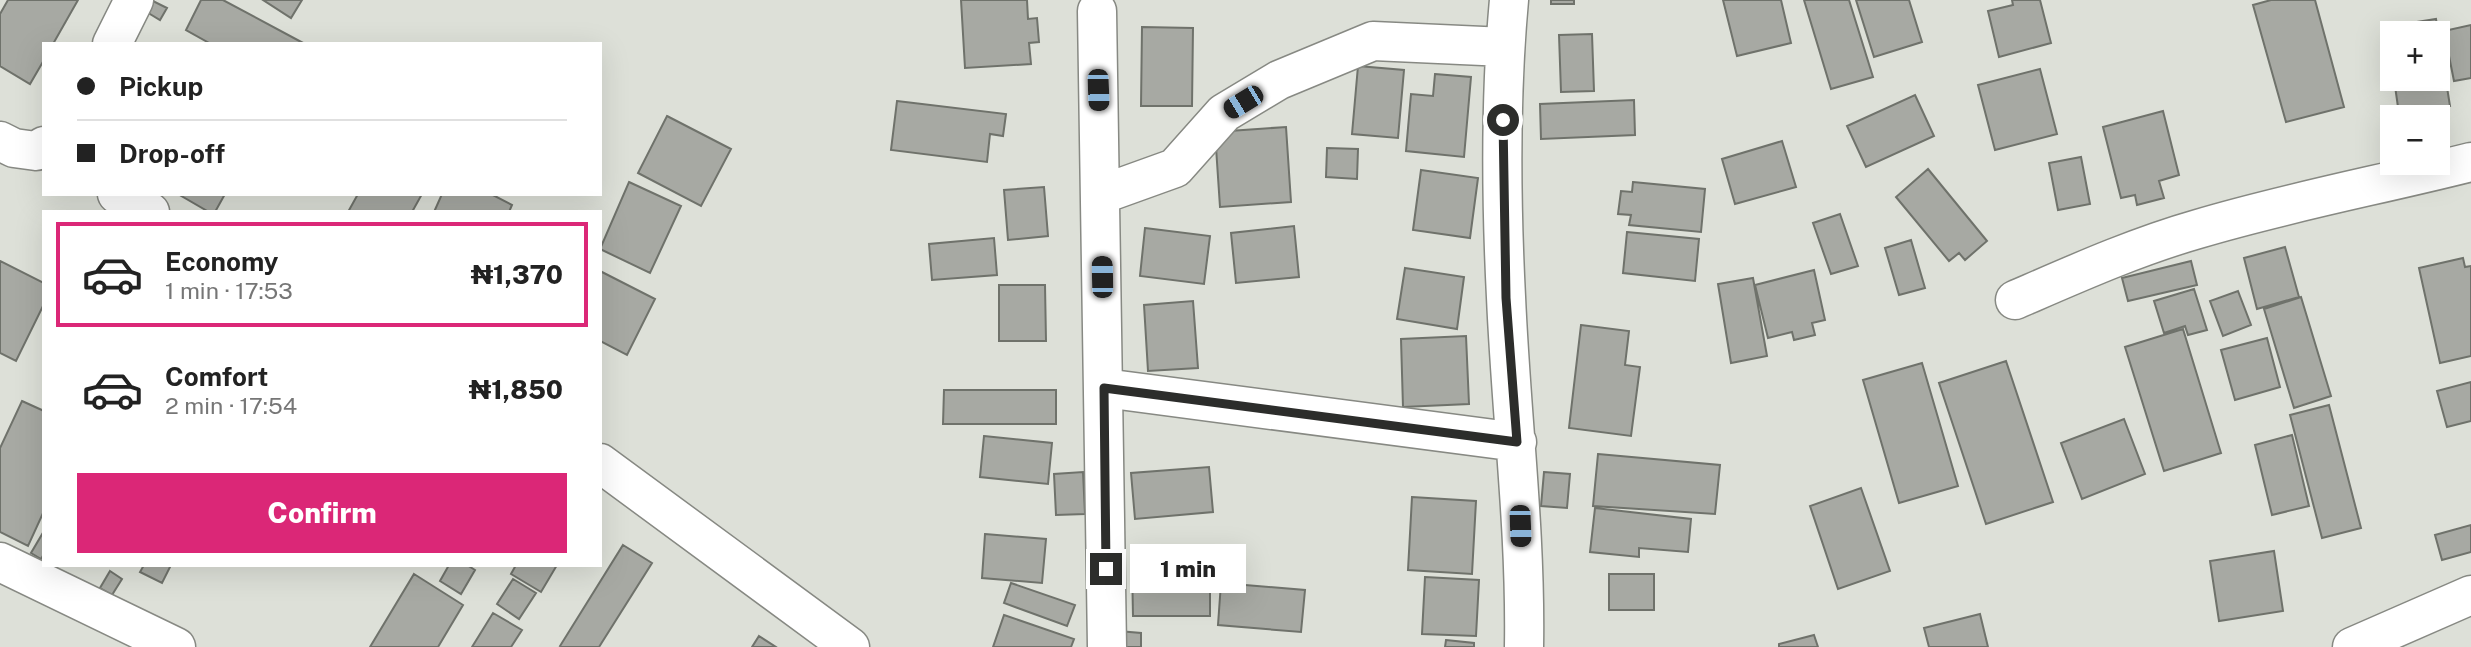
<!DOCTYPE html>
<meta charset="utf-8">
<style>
body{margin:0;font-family:"Public Sans",sans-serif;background:#f2f2f2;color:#222;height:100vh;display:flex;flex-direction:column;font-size:26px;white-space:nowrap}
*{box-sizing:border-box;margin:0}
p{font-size:23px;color:#767676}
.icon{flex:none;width:38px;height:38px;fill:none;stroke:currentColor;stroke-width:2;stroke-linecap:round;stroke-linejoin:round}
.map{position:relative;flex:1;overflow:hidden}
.details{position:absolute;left:42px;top:210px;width:560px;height:357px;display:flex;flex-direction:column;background:#fff;border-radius:0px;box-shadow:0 7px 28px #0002}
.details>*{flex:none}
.guide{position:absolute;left:42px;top:42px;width:560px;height:154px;border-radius:0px;box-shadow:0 7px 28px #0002;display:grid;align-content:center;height:154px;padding:0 35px;background:#fff}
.fabs{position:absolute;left:2380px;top:21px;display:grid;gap:14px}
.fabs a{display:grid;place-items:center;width:70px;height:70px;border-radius:0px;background:#fff;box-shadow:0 7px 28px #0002;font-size:35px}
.end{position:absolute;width:32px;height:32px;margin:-16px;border:9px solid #2c2d2b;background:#fff;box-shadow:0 0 0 4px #fff}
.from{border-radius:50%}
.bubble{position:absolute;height:49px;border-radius:0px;background:#fff;box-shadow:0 7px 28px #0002;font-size:23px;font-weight:800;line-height:49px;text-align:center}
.car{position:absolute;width:21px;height:42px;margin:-21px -10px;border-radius:9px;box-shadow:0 0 5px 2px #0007;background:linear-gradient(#222 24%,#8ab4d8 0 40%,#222 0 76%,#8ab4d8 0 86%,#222 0)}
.guide b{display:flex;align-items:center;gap:24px;height:66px;font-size:26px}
.guide b+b{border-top:2px solid #e0e0e0}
.guide i{width:18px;height:18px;background:#222}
ul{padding:12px 0 0;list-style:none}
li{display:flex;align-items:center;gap:21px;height:105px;margin:0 14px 10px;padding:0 21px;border:4px solid transparent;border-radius:0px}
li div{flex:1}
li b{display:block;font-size:26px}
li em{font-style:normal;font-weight:800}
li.on{border-color:#db2777}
li>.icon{width:63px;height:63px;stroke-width:1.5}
.primary-button{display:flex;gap:14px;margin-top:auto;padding:14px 35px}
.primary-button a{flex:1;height:80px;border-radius:0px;background:#db2777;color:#fff;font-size:28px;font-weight:800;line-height:80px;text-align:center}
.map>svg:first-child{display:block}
</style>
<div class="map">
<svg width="2471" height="647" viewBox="0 0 2471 647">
<rect width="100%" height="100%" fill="#dde0d8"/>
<path fill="#a7a9a3" stroke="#6f726b" stroke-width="2" d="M8,0H78L53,44H44V60L30,84L0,66V14Z
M151,0L167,8L160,20L145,11Z
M201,0H223L305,44H211L186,30Z
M263,0H302L291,18Z
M961,0H1027L1028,19L1037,18L1039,42L1029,43L1031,64L965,68Z
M1551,0H1574V4H1551Z
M1723,0H1781L1791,43L1737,56Z
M1804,0H1849L1873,77L1831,89Z
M1856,0H1909L1922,42L1874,57Z
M2012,0H2040L2051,43L1999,57L1988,11L2013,5Z
M2271,0H2315L2344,107L2286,122L2253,5Z
M2436,19L2450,106L2399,114L2394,79H2438V33H2392V70L2385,27Z
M2471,25V78L2454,81L2444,31Z
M1142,27L1193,28L1192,106H1141Z
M1592,34L1594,91L1561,92L1559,35Z
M1358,66L1404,70L1398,138L1352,134Z
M2040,69L2057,134L1995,150L1978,85Z
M1435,74L1471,77L1464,157L1406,151L1411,94L1433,96Z
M1915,95L1934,136L1866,167L1847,126Z
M1634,100L1635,135L1541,139L1540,104Z
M897,101L1006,114L1003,136L990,134L987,162L891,150Z
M2163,111L2179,175L2159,181L2164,198L2137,205L2135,195L2121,198L2103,127Z
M667,116L731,149L701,206L638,173Z
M1286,127L1291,202L1220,207L1215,132Z
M1782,141L1796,187L1735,204L1722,159Z
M1327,148L1358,149L1357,179L1326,177Z
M2081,157L2090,204L2058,210L2049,163Z
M1928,169L1987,241L1965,260L1959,253L1949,261L1896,197Z
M1421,170L1478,178L1470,238L1413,230Z
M629,182L681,206L650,273L600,249Z
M1633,182L1705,189L1701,232L1629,225L1631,215L1618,214L1621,191L1632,192Z
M1044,187L1048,236L1008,240L1004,190Z
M178,194H225L215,212H209Z
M358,194H422L412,212H348Z
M442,194H491L512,205L509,212H434Z
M1840,214L1858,266L1831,274L1813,223Z
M1294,226L1299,277L1236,283L1231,233Z
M1145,228L1210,236L1204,284L1140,276Z
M1627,232L1699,239L1695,281L1623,273Z
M994,238L997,275L932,280L929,244Z
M1911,240L1925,288L1899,295L1885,248Z
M2285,247L2299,297L2257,309L2244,258Z
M2463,258L2465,267L2471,266V356L2440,363L2419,268Z
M0,261L44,283V304L16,361L0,353Z
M2191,261L2197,285L2128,301L2122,278Z
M1405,268L1464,277L1457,329L1397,319Z
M1814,270L1825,320L1812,323L1815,335L1794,340L1792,332L1768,338L1755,285Z
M600,271L655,299L627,355L600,341Z
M1753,278L1767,356L1731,363L1718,284Z
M999,285H1045L1046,341H999Z
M2194,289L2207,330L2188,335L2185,326L2164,333L2154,301Z
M2238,291L2251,325L2223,336L2210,301Z
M2301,297L2331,396L2294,408L2264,309Z
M1193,301L1198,368L1148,371L1144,305Z
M1581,325L1629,331L1625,365L1640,367L1631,436L1569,428Z
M2183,329L2221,453L2164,471L2125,347Z
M1466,336L1469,404L1403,407L1401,339Z
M2267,338L2280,387L2235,400L2221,350Z
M2006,361L2053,502L1986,524L1939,383Z
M1922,363L1958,486L1899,503L1863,380Z
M2471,382V421L2447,427L2437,391Z
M944,390H1056V424H943Z
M22,401L44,411V511L28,546L0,532V448Z
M2329,405L2361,528L2322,538L2290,415Z
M2124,419L2145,474L2082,499L2061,443Z
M2292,435L2309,506L2272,515L2255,445Z
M984,436L1052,443L1048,484L980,477Z
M1598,454L1720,465L1715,514L1593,506Z
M1209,467L1213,512L1135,519L1131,473Z
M1083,472L1085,514L1056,515L1054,474Z
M1544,472L1570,474L1567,508L1541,506Z
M1861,488L1890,571L1838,589L1810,506Z
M1412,497L1476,501L1472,574L1408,570Z
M1595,508L1691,519L1688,552L1639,548V557L1590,552Z
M2471,525V552L2442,560L2435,535Z
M44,531V554L41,559L31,553Z
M985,534L1046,539L1042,583L982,578Z
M623,545L652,563L599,647H562L560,646Z
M2274,551L2283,611L2219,621L2210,561Z
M1132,564H1210V616H1133Z
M144,565H171L162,583L140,572Z
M449,565H467L475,570L461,594L440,581Z
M516,565H557L541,592L511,574Z
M110,571L122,579L112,595L100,588Z
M414,574L463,605L438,647H370Z
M1609,574H1654V610H1609Z
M1425,577L1479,580L1476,636L1422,634Z
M513,579L536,593L519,619L497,604Z
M1011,583L1075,605L1067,626L1004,603Z
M1221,583L1305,590L1301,632L1218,625Z
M493,613L522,630L511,647H472Z
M1980,614L1988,647H1929L1924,628Z
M1004,615L1074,639L1071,647H993Z
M1118,631L1141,633V647H1117Z
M1814,635L1818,647H1779V644Z
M759,636L776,647H752Z
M1446,640L1474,643V647H1445Z"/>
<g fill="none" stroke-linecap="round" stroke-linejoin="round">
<g stroke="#878983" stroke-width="41">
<path id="minor" d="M1509,0C1500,98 1501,198 1506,297C1511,414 1526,530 1524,647
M1097,11L1107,647
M112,44L134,0
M0,141L14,148L36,151L44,146
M117,194L150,212
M1100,195L1175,168L1224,113L1279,80L1373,41L1505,47
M2015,300C2075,274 2135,247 2198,229C2288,202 2380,185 2471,162
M1104,388L1517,442
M600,463L850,647
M0,562L176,647
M2352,647L2471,595"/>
</g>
<use href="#minor" stroke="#fff" stroke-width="38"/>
</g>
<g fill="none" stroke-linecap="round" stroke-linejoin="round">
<path stroke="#2c2d2b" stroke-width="9" d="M1106,569L1104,388L1517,442L1506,298L1503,120"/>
</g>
</svg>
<div class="fabs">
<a>+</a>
<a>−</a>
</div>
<i class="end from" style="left:1503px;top:120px"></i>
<i class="end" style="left:1106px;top:569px"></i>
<div class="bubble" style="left:1130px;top:544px;width:116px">1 min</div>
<i class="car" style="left:1098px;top:90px;rotate:178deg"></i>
<i class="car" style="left:1243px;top:102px;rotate:239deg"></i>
<i class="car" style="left:1102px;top:277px;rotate:359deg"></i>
<i class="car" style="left:1520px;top:526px;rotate:178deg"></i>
<div class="guide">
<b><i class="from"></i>Pickup</b>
<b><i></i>Drop-off</b>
</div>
<section class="details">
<ul>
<li class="on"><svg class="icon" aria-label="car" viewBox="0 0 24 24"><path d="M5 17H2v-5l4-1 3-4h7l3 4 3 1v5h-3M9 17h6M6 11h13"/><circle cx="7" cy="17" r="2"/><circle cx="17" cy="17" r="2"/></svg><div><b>Economy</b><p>1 min · 17:53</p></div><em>₦1,370</em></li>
<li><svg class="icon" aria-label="car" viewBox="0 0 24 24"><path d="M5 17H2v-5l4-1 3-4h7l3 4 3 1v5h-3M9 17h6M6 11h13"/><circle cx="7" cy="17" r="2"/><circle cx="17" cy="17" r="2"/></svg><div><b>Comfort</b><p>2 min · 17:54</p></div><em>₦1,850</em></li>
</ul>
<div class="primary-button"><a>Confirm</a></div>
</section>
</div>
